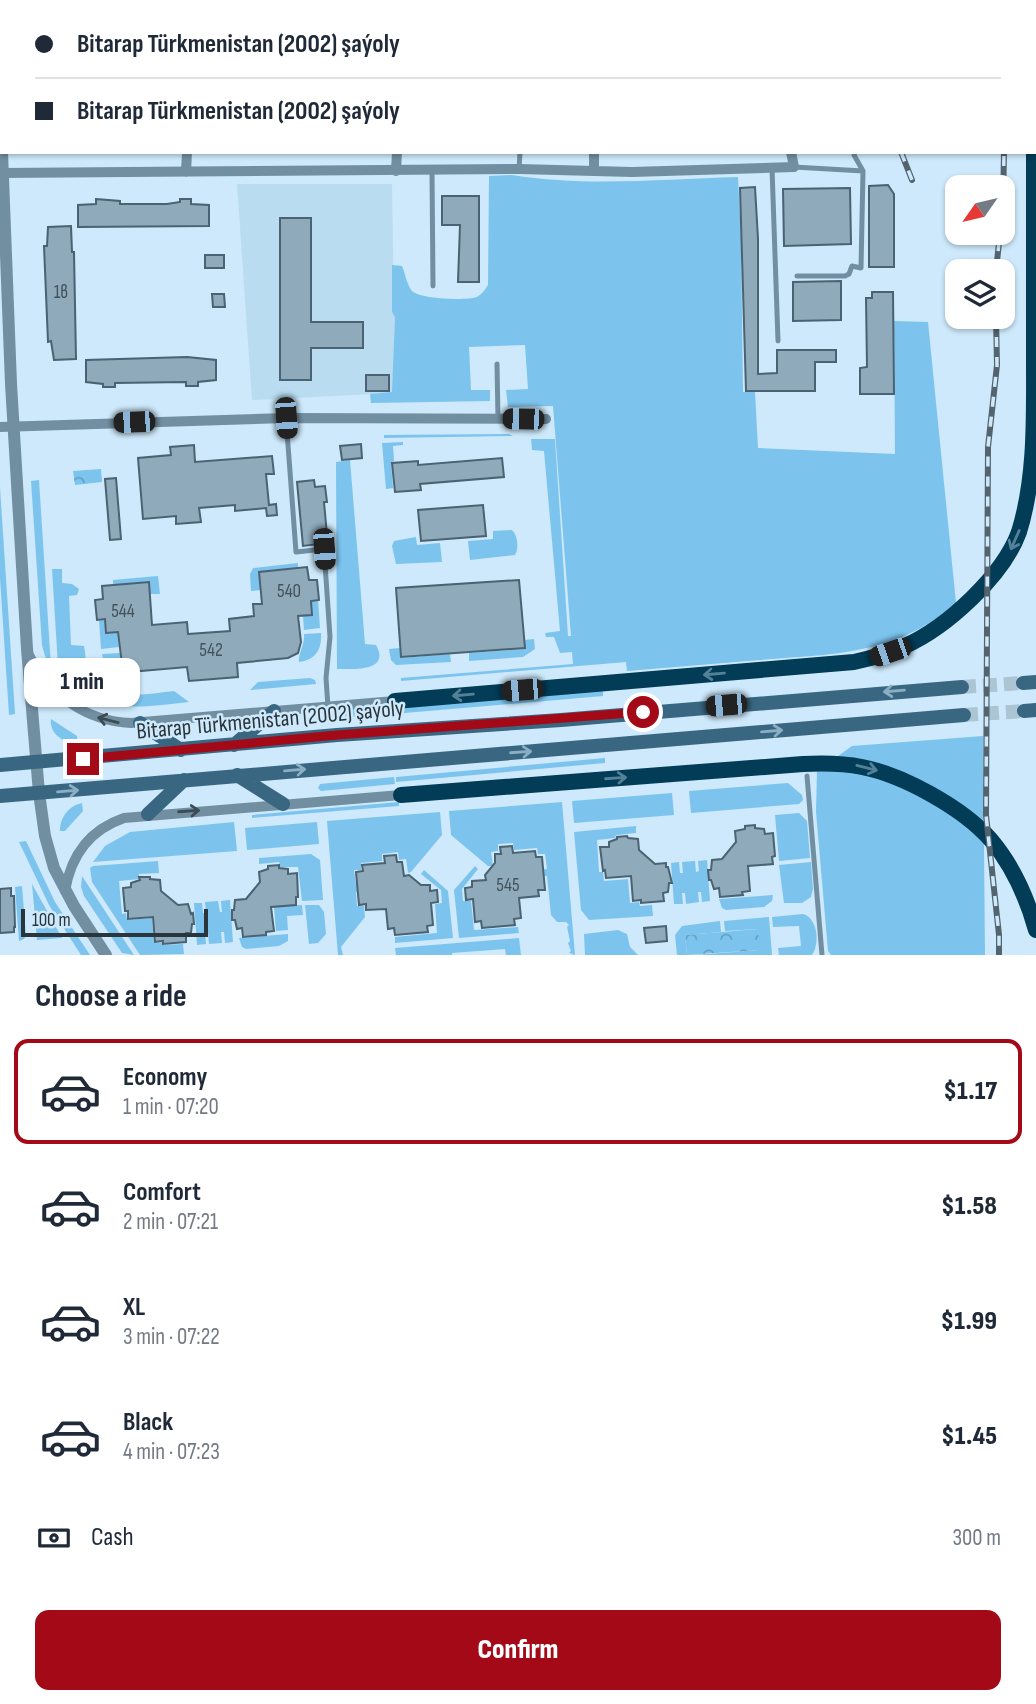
<!DOCTYPE html>
<meta charset="utf-8">
<style>
body{margin:0;font-family:"Sofia Sans Condensed",sans-serif;background:#f6f6f7;color:#1f2937;height:100vh;display:flex;flex-direction:column;font-size:26px;white-space:nowrap}
*{box-sizing:border-box;margin:0}
p{font-size:23px;color:#747a83}
.icon{flex:none;width:38px;height:38px;fill:none;stroke:currentColor;stroke-width:2;stroke-linecap:round;stroke-linejoin:round}
.map{position:relative;height:955px;overflow:hidden}
.details{display:flex;flex-direction:column;background:#fff;flex:1}
.details>*{flex:none}
.banner{position:absolute;left:0px;top:0px;width:1036px;height:154px;box-shadow:0 2px 5px #0004;display:grid;align-content:center;height:154px;padding:0 35px;background:#fff}
.needle{width:46px;rotate:236deg}
.controls{position:absolute;left:945px;top:175px;display:grid;gap:14px}
.controls a{display:grid;place-items:center;width:70px;height:70px;border-radius:14px;background:#fff;box-shadow:0 2px 5px #0004;font-size:35px}
.scale{position:absolute;left:21px;bottom:18px;width:187px;box-sizing:border-box;padding-left:7px;border:4px solid #2a353c;border-top:0;font-size:19px;line-height:24px;white-space:nowrap;color:#2a353c;-webkit-text-stroke:5px #cde9fb;paint-order:stroke}
.end{position:absolute;width:32px;height:32px;margin:-16px;border:9px solid #a30917;background:#fff;box-shadow:0 0 0 4px #fff}
.from{border-radius:50%}
.bubble{position:absolute;height:49px;border-radius:14px;background:#fff;box-shadow:0 2px 5px #0004;font-size:23px;font-weight:800;line-height:49px;text-align:center}
.car{position:absolute;width:21px;height:42px;margin:-21px -10px;border-radius:9px;box-shadow:0 0 5px 2px #0007;background:linear-gradient(#222 24%,#8ab4d8 0 40%,#222 0 76%,#8ab4d8 0 86%,#222 0)}
.banner b{display:flex;align-items:center;gap:24px;height:66px;font-size:26px}
.banner b+b{border-top:2px solid #e0e1e3}
.banner i{width:18px;height:18px;background:#1f2937}
ul{padding:0;list-style:none}
li{display:flex;align-items:center;gap:21px;height:105px;margin:0 14px 10px;padding:0 21px;border:4px solid transparent;border-radius:14px}
li div{flex:1}
li b{display:block;font-size:26px}
li em{font-style:normal;font-weight:800}
li.selected{border-color:#a30917}
li>.icon{width:63px;height:63px;stroke-width:1.5}
h2{padding:0 35px;font-size:32px;line-height:84px}
.pay{display:flex;align-items:center;gap:18px;height:77px;padding:0 35px;font-size:26px}
.pay p{margin-inline-start:auto}
.action{display:flex;gap:14px;margin-top:auto;padding:14px 35px}
.action a{flex:1;height:80px;border-radius:14px;background:#a30917;color:#fff;font-size:28px;font-weight:800;line-height:80px;text-align:center}
.map>svg:first-child{display:block}
</style>
<div class="map">
<svg width="1036" height="955" viewBox="0 0 1036 955">
<defs>
<pattern id="forest-crowns" width="20" height="18" patternUnits="userSpaceOnUse" patternTransform="scale(1.75)"><rect width="20" height="18" fill="#7cc4ee"/><path d="M2 6a3 3 0 1 1 6 0M12 15a3 3 0 1 1 6 0" fill="none" stroke="#66a0c2"/></pattern>
</defs>
<rect width="100%" height="100%" fill="#cde9fb"/>
<path fill="#b9dcf1" d="M237,184H392L394,312L396,317L393,393L252,400Z"/>
<path fill="#7cc4ee" d="M512,175C586,187 663,179 738,177L741,239L743,392H755L758,448L895,454L894,321L928,322L956,603C897,655 834,654 760,660C716,664 672,667 627,671L626,662L401,681V678L573,664L572,652L560,653L554,637H546L545,633L560,631L544,451L532,450L531,439H555L568,636H571L553,406L508,407L506,390L528,389L525,345L469,347L471,390H490V401L371,403L370,394L392,392L395,317L392,312V265L402,266C405,273 407,285 412,291C420,299 466,301 477,297C482,294 485,290 488,285L489,176Z
M509,434L513,436L384,438V435Z
M403,442V445L393,446L394,461L391,462L393,488L386,489L382,443Z
M350,460L365,644L376,645C391,672 353,669 337,669L336,462Z
M39,480L51,667L45,656L42,645L31,481Z
M0,488L15,714L9,715L0,578Z
M512,530C518,536 519,548 515,555L470,560L468,541L493,539V531Z
M416,537L417,545L440,543L442,562L396,564L392,546L394,541Z
M298,563V568L259,572L260,590L251,591L250,574L253,568Z
M52,569H62V583L72,584L79,589L77,595L69,596L71,645L84,646C86,656 86,669 90,679C101,704 153,693 174,691L189,702C149,706 117,714 81,690C71,684 63,677 58,666Z
M158,576L160,594H150L149,582L113,585V580Z
M318,600L320,628L304,630L303,616L312,615L311,601Z
M99,620H105L106,633L118,632L119,647L101,649Z
M321,633C322,649 316,660 299,662C298,653 305,645 304,634Z
M534,639L535,649L523,657L469,661V653L525,649V640Z
M400,648L401,658L450,654L451,662L396,665L391,660L389,649Z
M120,653C121,664 127,669 128,679L113,678L105,669L102,654Z
M310,678L315,680L316,684L250,690L258,682Z
M603,688V696L393,714L392,706Z
M390,706V714L317,720L313,715L316,712Z
M51,719L77,736L78,744C64,743 49,734 51,719Z
M983,736L985,955H831L828,951L816,812L817,771L852,746Z
M605,758V763L396,782V777Z
M394,777L395,784L321,791L318,788L320,784Z
M788,783L802,795L803,800L799,804L691,813L689,791Z
M672,793L674,815L574,823L572,801Z
M399,802V806L252,818V815Z
M562,802L575,955L569,953L571,951L568,943L570,941L567,927L569,925L566,922H557L551,915L547,876H540L539,870L547,869L545,854H538L537,848L514,850L513,843L498,844V851L491,852L493,866H488L451,835L449,811Z
M82,803L83,811L65,831H60C60,818 68,806 82,803Z
M440,812L442,835L411,872L408,873L406,859L399,860L398,852L382,854V861L361,863V870H354L356,885H362L363,891L356,892L357,906H364L365,917L341,947L343,955H338L327,821Z
M799,813L807,821L810,858L779,861L775,815Z
M234,822L237,851L93,862L105,846L130,832Z
M317,822L319,844L247,850L245,828Z
M636,826V833L616,835L615,838L597,840L599,872H603L604,881L628,879L630,903L639,902L640,906L652,905L653,916L589,920L581,910L574,832Z
M26,841L55,902L90,955H81L49,905L19,842Z
M311,854L320,860L323,900L302,901L298,867H280L279,862L259,864V858Z
M707,860L710,901L702,902L701,892H698L699,902L686,904L685,893H682L683,904H674L671,863L679,862L680,873H683L682,862L695,861L696,872L699,871L698,861Z
M158,861L159,873L139,874V879L119,881L122,914L126,913L127,920L152,918L154,943H162L163,945L183,944L184,954L140,955L92,882L90,868L93,866Z
M811,862L813,889L811,897L802,903H784L779,865Z
M475,866L478,869L462,889L463,901H471L474,930L518,927L519,933L459,938L454,890Z
M424,870L448,891L453,938L395,943V937L437,933L435,904L442,903L441,890L421,874Z
M82,876L134,955L122,953L84,896L81,887Z
M32,884L62,938L37,940Z
M22,886L26,936L24,939L19,941L15,887Z
M773,895L772,901L764,907L726,910L722,908L719,899Z
M230,900L233,942L225,943L224,932H221L222,943L209,944L208,933H205L206,944L197,945L194,903H202L203,913H206L205,902L218,901L220,912H222L221,901Z
M302,905L303,915L287,916L288,930L276,931L274,907Z
M305,905H319L324,912L326,934L318,943L309,944Z
M803,914C818,918 820,944 812,955H779L778,948L801,946L799,926L773,927L772,917Z
M769,917L772,955H695L759,950L758,929L725,931L724,921Z
M720,921L721,932L685,935L687,955H677L675,935L682,926Z
M618,930L627,934L630,947L638,955H585L584,934Z
M288,934V941L279,946L246,949L242,947L239,938Z
M519,938L521,955H506L505,949L452,953V955H396L395,948Z"/>
<path fill="url(#forest-crowns)" d="M101,469L102,482L75,485L73,471Z
M758,929L760,950L687,955L685,935Z"/>
<path fill="#8faaba" stroke="#4a6271" stroke-width="2" d="M888,185L894,194V267H869V186Z
M755,187L758,239V374L777,373V350H836V362H815V391H746L740,188Z
M850,188L851,244L784,246L783,189Z
M442,196H479V282H458L460,225H442Z
M96,199L120,201V204H167L180,202V199H191V204L209,205V226L78,227V205L96,204Z
M280,218H311V322H363V348H311V380H280Z
M71,226L72,252H74L76,359L54,360L51,341L48,342L44,246H47L48,227Z
M205,255H224V268H205Z
M841,281V320L793,321V282Z
M872,292H893L894,394H860V368L867,367L866,298H872Z
M212,294H224L225,307H213Z
M187,357L216,360V380L198,382V386H186V382L115,383V387H103V384L86,382V360Z
M366,375H389V391H366Z
M361,444L362,458L342,460L340,446Z
M194,445L195,462L272,456L274,474H266L269,505L276,504L277,515L267,516L266,508L235,511V505L199,508L201,522L176,524V516L143,519L138,458L171,455L170,447Z
M502,458L504,477L420,484L421,490L395,492L392,463L418,461V465Z
M116,478L121,539L110,540L105,479Z
M314,480L315,487L325,486L327,502H324L327,535L318,536L319,544L303,546L297,482Z
M483,505L486,536L421,541L418,510Z
M307,567L309,580H317L319,600L311,601L312,615L298,616L301,642L298,653L288,658L237,663L238,677L189,681L187,667L130,672L122,664L118,632L106,633L105,619L97,620L95,600L103,599L102,586L149,582L152,625L187,622L188,634L230,631L229,619L254,616L253,604H262L259,572Z
M519,580L525,648L401,657L396,588Z
M755,825V828L764,829L765,834L773,833L775,856L772,857L773,864L748,866L750,891L742,892L743,895L720,897L719,888L714,889L711,880H709L708,870H711L712,860L722,859L736,842L735,831L745,829V826Z
M627,836L628,838L638,839L639,850L655,864L666,863V867H668L672,883H669L668,892L663,893L664,901L641,903V900L633,901L631,876L606,878L605,870L603,871L600,847H609V842L617,839V837Z
M512,846L513,853L535,851L536,857H542L545,890H538L539,896L519,898L521,918L514,919L515,925L482,928L481,921L475,922L473,899L466,900L465,888L472,887V881L486,880L485,875L495,863V854H501L500,847Z
M396,855L397,862H402L404,876L409,875L421,885H430V891L437,890L438,902L431,903L433,925L427,926L428,932L395,935L394,928L388,929L386,909L366,910V904L359,905L356,872L363,871L362,865L385,863L384,856Z
M279,865V868L288,869V874L297,873L298,897H296V905L271,907L274,931L266,932V935L243,937L242,928L237,929L235,920H232V910H234L235,900L246,899L260,882L259,872L268,869V866Z
M139,877H150V879L160,880L161,891L178,905L188,904L191,914L193,913L194,924H192L191,933H186V942L163,944V941L155,942L153,917L128,919V911H125L123,888L131,887V883L140,880Z
M11,888V896H14L15,927H14V932L0,933V889Z
M666,926L667,941L646,943L644,928Z"/>
<g fill="none" stroke-linecap="round" stroke-linejoin="round">
<path stroke="#acc5d5" stroke-width="14" stroke-dasharray="14 7" stroke-linecap="butt" d="M962,687L1023,683
M964,715L1024,711"/>
<path stroke="#728fa2" stroke-width="5" d="M793,0L794,2
M522,2V0
M855,152L854,155L863,171
M794,167L863,171L861,268L852,266L849,274L845,276H797
M772,168L778,341
M519,169L520,152
M432,171L433,286
M497,364L498,418
M286,418L296,552L324,549L330,637L326,678L328,707
M807,776L822,955"/>
<path stroke="#728fa2" stroke-width="10" d="M196,2V0
M400,2V0
M595,2V0
M396,171L397,152
M594,171V152
M186,172L187,152
M0,173L519,169L632,172L794,167L791,152
M0,427L286,418L546,419
M29,655C50,695 85,721 131,723L395,701
M65,891C71,855 89,830 124,818L401,795"/>
<path stroke="#728fa2" stroke-width="12" d="M8,2V0
M2,152L11,384L27,649L39,793L45,836L54,868L74,906L106,955"/>
<path stroke="#396681" stroke-width="14" d="M1023,683L1036,682
M1024,711L1036,710
M140,723L181,750
M234,745L274,711
M0,765L337,735L561,720L962,687
M237,775L283,804
M0,796L964,715
M148,814L184,780"/>
<path stroke="#023c56" stroke-width="16" d="M1034,34V0
M395,701L854,662C872,658 888,654 905,646C947,627 1003,576 1019,532C1036,477 1034,416 1034,359C1034,290 1034,221 1034,152
M401,795L803,764C823,763 842,763 862,767C903,775 963,808 991,840C1013,866 1027,898 1036,930"/>
<g stroke="#54646e" stroke-width="6">
<path id="rail" d="M813,0L815,2
M842,0V2
M1003,0V2
M901,152L912,180
M1003,206L1004,152
M996,271L1000,233
M996,317L997,365L988,447L986,815L999,935V955"/>
</g>
<use href="#rail" stroke="#cde9fb" stroke-width="3.5" stroke-dasharray="10" stroke-linecap="butt"/>
</g>
<defs><path id="oneway-shaft" d="M-6 0H5M1.5-3L5.5 0L1.5 3" fill="none" stroke-width="1.6" stroke-linecap="round" stroke-linejoin="round" transform="scale(1.75)"/></defs>
<g stroke="#538198">
<use href="#oneway-shaft" transform="translate(1015 540) rotate(114)"/>
<use href="#oneway-shaft" transform="translate(714 674) rotate(175)"/>
<use href="#oneway-shaft" transform="translate(463 695) rotate(175)"/>
<use href="#oneway-shaft" transform="translate(867 768) rotate(14)"/>
<use href="#oneway-shaft" transform="translate(616 778) rotate(-4)"/>
</g>
<g stroke="#8aaec4">
<use href="#oneway-shaft" transform="translate(894 691) rotate(175)"/>
<use href="#oneway-shaft" transform="translate(772 731) rotate(-5)"/>
<use href="#oneway-shaft" transform="translate(521 752) rotate(-4)"/>
<use href="#oneway-shaft" transform="translate(295 770) rotate(-5)"/>
<use href="#oneway-shaft" transform="translate(68 791) rotate(-5)"/>
</g>
<g stroke="#3c4c56">
<use href="#oneway-shaft" transform="translate(108 720) rotate(-166)"/>
<use href="#oneway-shaft" transform="translate(189 811) rotate(-4)"/>
</g>
<g fill="none" stroke-linecap="round" stroke-linejoin="round">
<path stroke="#a30917" stroke-width="9" d="M83,759L337,735L643,712"/>
</g>
<g text-anchor="middle" stroke-width="5" stroke-linejoin="round" paint-order="stroke">
<g font-size="19" fill="#43525c">
<text x="61" y="298">1в</text>
<text x="289" y="597">540</text>
<text x="123" y="617">544</text>
<text x="211" y="656">542</text>
<text x="508" y="891">545</text>
</g>
<g font-size="23" fill="#2a353c" stroke="#cde9fb">
<text transform="translate(270 719) rotate(-5)" y="8">Bitarap Türkmenistan (2002) şaýoly</text>
</g>
</g>
</svg>
<div class="controls">
<a><svg class="needle" viewBox="-14 -14 28 28"><path d="M0-13l5 13h-10z" fill="#e53935"/><path d="M0 13l5-13h-10z" fill="#747a83"/></svg></a>
<a><svg class="icon" aria-label="layers" viewBox="0 0 24 24"><path d="M12 4l9 5-9 5-9-5zM3 14l9 5 9-5"/></svg></a>
</div>
<div class="scale">100 m</div>
<i class="end from" style="left:643px;top:712px"></i>
<i class="end" style="left:83px;top:759px"></i>
<div class="bubble" style="left:24px;top:658px;width:116px">1 min</div>
<i class="car" style="left:286px;top:418px;rotate:176deg"></i>
<i class="car" style="left:523px;top:419px;rotate:271deg"></i>
<i class="car" style="left:134px;top:422px;rotate:268deg"></i>
<i class="car" style="left:324px;top:549px;rotate:176deg"></i>
<i class="car" style="left:890px;top:652px;rotate:251deg"></i>
<i class="car" style="left:522px;top:690px;rotate:265deg"></i>
<i class="car" style="left:726px;top:705px;rotate:265deg"></i>
<div class="banner">
<b><i class="from"></i>Bitarap Türkmenistan (2002) şaýoly</b>
<b><i></i>Bitarap Türkmenistan (2002) şaýoly</b>
</div>
</div>
<section class="details">
<h2>Choose a ride</h2>
<ul>
<li class="selected"><svg class="icon" aria-label="car" viewBox="0 0 24 24"><path d="M5 17H2v-5l4-1 3-4h7l3 4 3 1v5h-3M9 17h6M6 11h13"/><circle cx="7" cy="17" r="2"/><circle cx="17" cy="17" r="2"/></svg><div><b>Economy</b><p>1 min · 07:20</p></div><em>$1.17</em></li>
<li><svg class="icon" aria-label="car" viewBox="0 0 24 24"><path d="M5 17H2v-5l4-1 3-4h7l3 4 3 1v5h-3M9 17h6M6 11h13"/><circle cx="7" cy="17" r="2"/><circle cx="17" cy="17" r="2"/></svg><div><b>Comfort</b><p>2 min · 07:21</p></div><em>$1.58</em></li>
<li><svg class="icon" aria-label="car" viewBox="0 0 24 24"><path d="M5 17H2v-5l4-1 3-4h7l3 4 3 1v5h-3M9 17h6M6 11h13"/><circle cx="7" cy="17" r="2"/><circle cx="17" cy="17" r="2"/></svg><div><b>XL</b><p>3 min · 07:22</p></div><em>$1.99</em></li>
<li><svg class="icon" aria-label="car" viewBox="0 0 24 24"><path d="M5 17H2v-5l4-1 3-4h7l3 4 3 1v5h-3M9 17h6M6 11h13"/><circle cx="7" cy="17" r="2"/><circle cx="17" cy="17" r="2"/></svg><div><b>Black</b><p>4 min · 07:23</p></div><em>$1.45</em></li>
</ul>
<div class="pay"><svg class="icon" aria-label="cash" viewBox="0 0 24 24"><path d="M3 7h18v10H3z"/><circle cx="12" cy="12" r="2"/></svg>Cash<p>300 m</p></div>
<div class="action"><a>Confirm</a></div>
</section>
